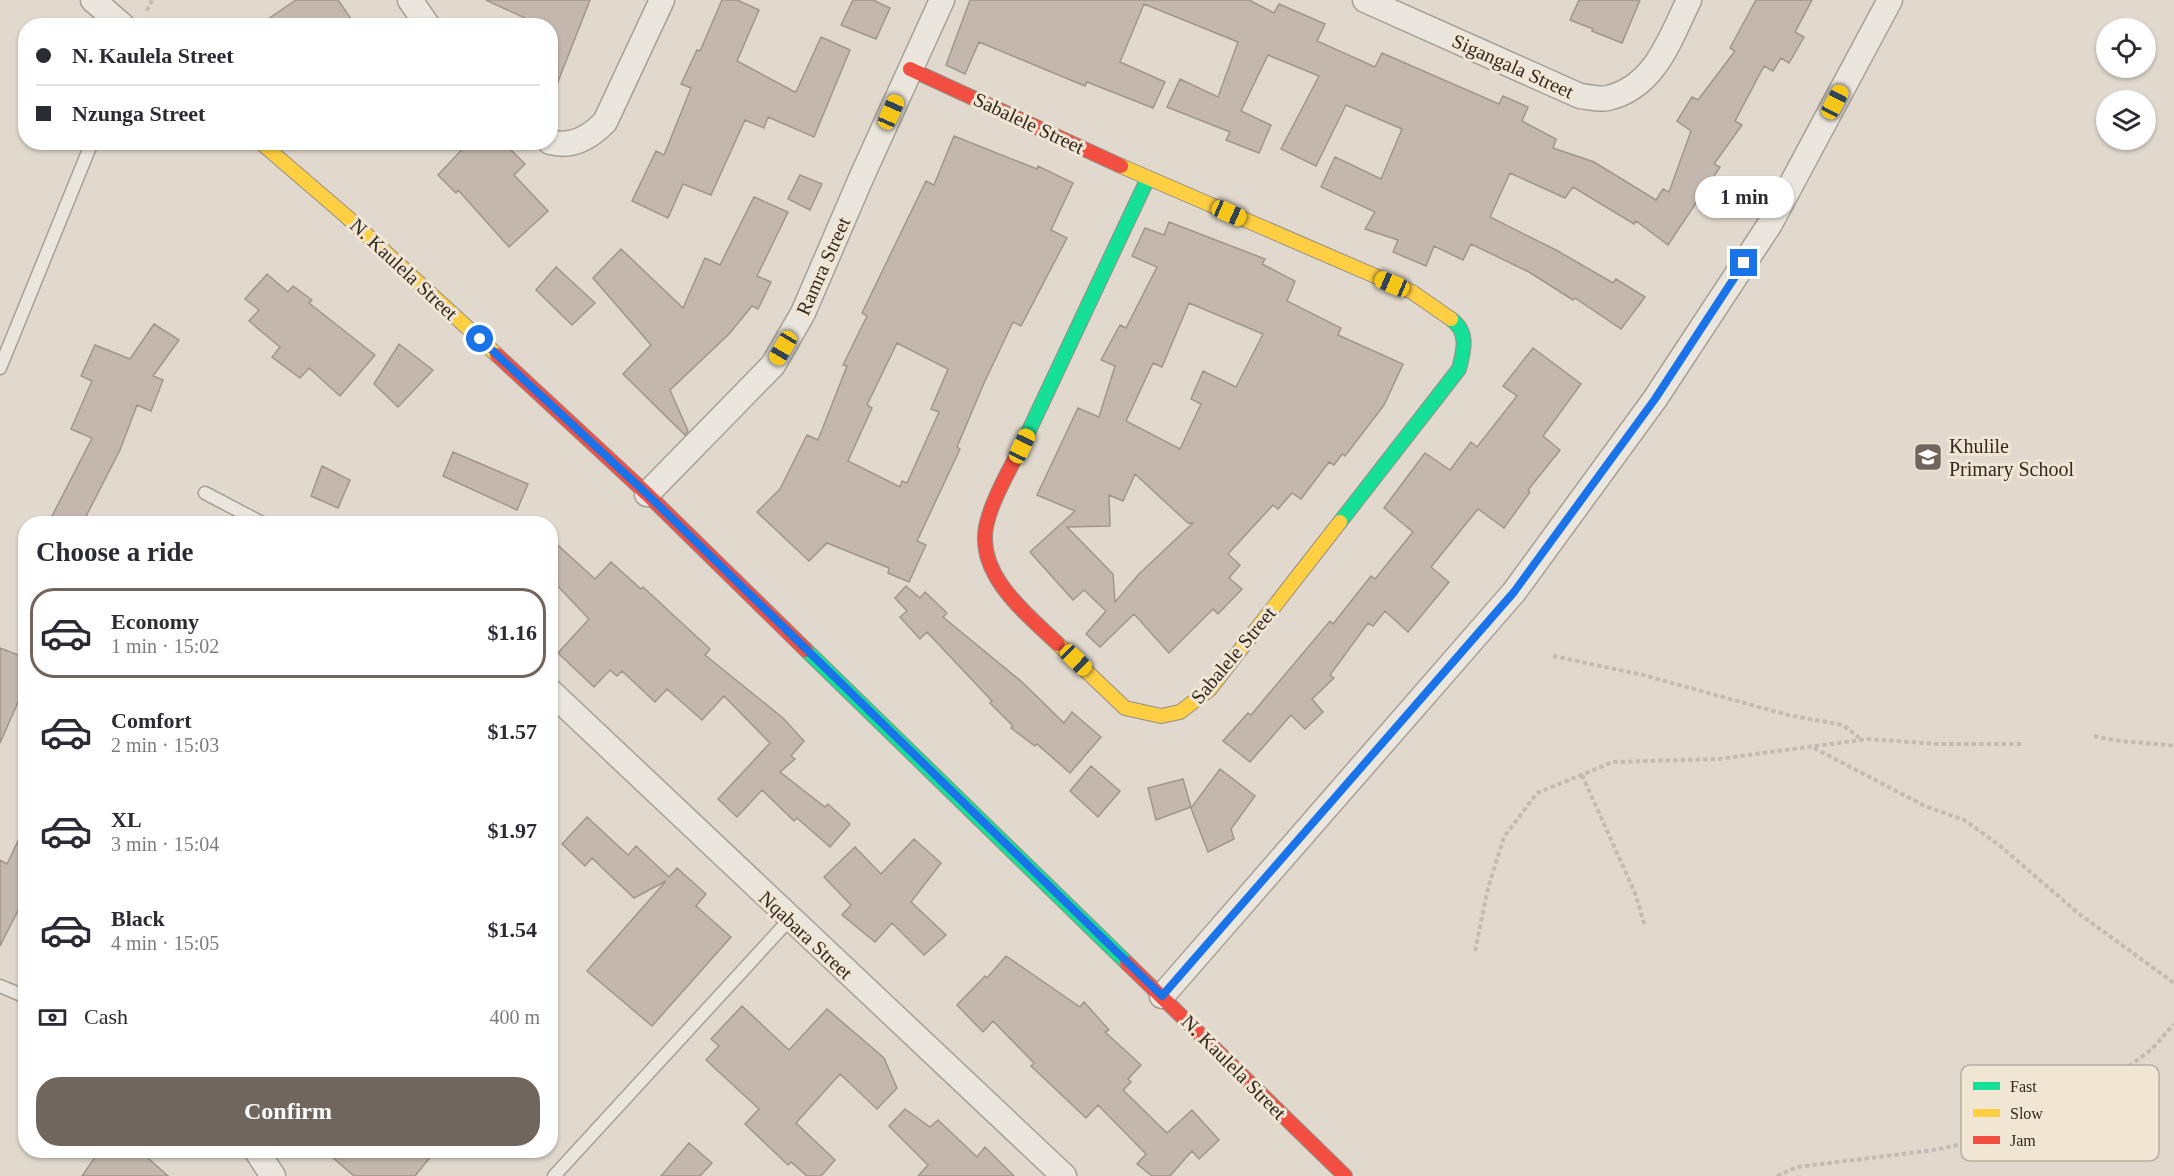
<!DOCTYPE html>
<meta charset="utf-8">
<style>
body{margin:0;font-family:"Times New Roman",serif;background:#f7f7f7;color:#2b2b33;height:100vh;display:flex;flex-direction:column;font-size:22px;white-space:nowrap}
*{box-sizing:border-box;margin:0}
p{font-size:20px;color:#7c7c81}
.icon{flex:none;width:33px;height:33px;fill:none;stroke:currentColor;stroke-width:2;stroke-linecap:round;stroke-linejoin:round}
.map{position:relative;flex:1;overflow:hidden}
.details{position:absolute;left:18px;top:516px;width:540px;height:642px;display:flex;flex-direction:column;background:#fff;border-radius:24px;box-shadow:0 2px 4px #0004}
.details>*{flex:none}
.banner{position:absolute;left:18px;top:18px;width:540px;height:132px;border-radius:24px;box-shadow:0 2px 4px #0004;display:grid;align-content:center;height:132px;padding:0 18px;background:#fff}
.buttons{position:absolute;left:2096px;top:18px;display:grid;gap:12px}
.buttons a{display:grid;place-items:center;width:60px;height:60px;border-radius:50%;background:#fff;box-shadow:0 2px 4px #0004;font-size:30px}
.end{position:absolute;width:27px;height:27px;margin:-14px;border:8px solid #1a73e8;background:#fff;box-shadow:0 0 0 3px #fff}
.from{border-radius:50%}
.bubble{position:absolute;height:42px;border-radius:21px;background:#fff;box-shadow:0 2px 4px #0004;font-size:20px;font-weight:700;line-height:42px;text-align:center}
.car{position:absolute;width:18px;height:36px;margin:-18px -9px;border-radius:8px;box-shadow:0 0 4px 2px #0007;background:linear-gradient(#f5c518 24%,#345 0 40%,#f5c518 0 76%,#345 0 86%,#f5c518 0)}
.banner b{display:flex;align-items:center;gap:21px;height:57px;font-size:22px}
.banner b+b{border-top:2px solid #e1e1e2}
.banner i{width:15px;height:15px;background:#2b2b33}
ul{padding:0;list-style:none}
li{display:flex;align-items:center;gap:18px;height:90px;margin:0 12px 9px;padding:0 6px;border:3px solid transparent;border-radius:24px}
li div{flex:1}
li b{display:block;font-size:22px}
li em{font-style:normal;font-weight:700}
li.active{border-color:#71665d}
li>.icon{width:54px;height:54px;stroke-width:1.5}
h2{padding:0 18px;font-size:27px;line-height:72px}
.pay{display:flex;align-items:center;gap:15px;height:66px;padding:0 18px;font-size:22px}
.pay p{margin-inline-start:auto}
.primary-button{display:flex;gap:12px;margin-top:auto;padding:12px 18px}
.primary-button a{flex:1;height:69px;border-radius:24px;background:#71665d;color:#fff;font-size:24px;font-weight:700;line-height:69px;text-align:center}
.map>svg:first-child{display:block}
</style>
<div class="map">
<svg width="2174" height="1176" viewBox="0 0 2174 1176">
<rect width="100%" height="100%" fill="#e1d9cd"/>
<path fill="#c4b8ae" stroke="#a1958d" stroke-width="1.5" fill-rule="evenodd" d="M296,0H338L356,26H258Z
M486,0H590L552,97L550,26H542Z
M722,0H737L759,10L737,61L793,91L796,92L821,37L850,50L814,137L768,117L764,128L745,120L711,195L683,184L668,218L632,201L656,151L664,155L691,88L681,84L697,50L700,51Z
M853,0H873L890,8L876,39L841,25Z
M970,0H1249L1274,13L1279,4L1325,24L1317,41L1375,67L1382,53L1499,104L1503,96L1528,107L1522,121L1556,139L1553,148L1594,162L1656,200L1663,189L1669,192L1691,131L1677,121L1692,97L1698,100L1735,51L1730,48L1756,0H1812L1795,32L1804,37L1789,63L1781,58L1773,71L1764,66L1735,121L1742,125L1714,164L1720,167L1668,245L1636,221L1634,224L1573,187L1565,198L1510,173L1490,217L1556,250L1613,283L1616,279L1645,297L1621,329L1575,298L1573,300L1529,272L1471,244L1463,260L1434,246L1426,266L1393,252L1398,240L1365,229L1375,212L1321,187L1335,157L1381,179L1402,129L1346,105L1316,166L1281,149L1319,76L1268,55L1241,111L1271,125L1259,153L1226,140L1230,132L1167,107L1180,79L1218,97L1238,42L1144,4L1120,62L1165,82L1153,108L1087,82L1085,86L979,42L965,74L946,65Z
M1579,0H1640L1622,43L1592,31L1593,29L1570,20Z
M954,136L1037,169L1038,166L1073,183L1051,230L1067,238L1021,326L1013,322L984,383L957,447L960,449L917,541L926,545L909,582L888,573L889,568L827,543L809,561L757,512L780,489L807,435L818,440L847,366L843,365L867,316L862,313L926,181L934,185ZM897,343L948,369L931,409L939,412L907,483L902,481L900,487L848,461L872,408L867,405Z
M469,142H503L525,164L514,175L548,211L509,247L458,190L456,193L438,175Z
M800,175L822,184L810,210L788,199Z
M754,197L788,212L757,276L771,282L758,309L752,306L729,334L670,390L688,431L685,435L623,374L651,345L593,278L621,249L683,308L705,258L720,265Z
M1169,222L1265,259L1262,264L1295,281L1287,301L1341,328L1338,335L1403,364L1384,405L1345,456L1342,454L1334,465L1329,462L1301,499L1292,493L1278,509L1273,505L1228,554L1240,565L1229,578L1242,589L1218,614L1213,609L1169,653L1134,614L1100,647L1086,634L1106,611L1084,590L1073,600L1030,552L1075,511L1037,495L1078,408L1099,417L1115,366L1101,360L1120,325L1126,328L1157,267L1132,256L1145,228L1164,235ZM1189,303L1263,334L1236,387L1203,371L1191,399L1201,404L1180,449L1126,421L1153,363L1162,367ZM1135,474L1188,523H1193L1139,574L1115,602L1113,574L1067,527L1110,526L1109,495L1123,501Z
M556,267L595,303L572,325L536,290Z
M267,274L288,292L293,286L312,300L309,303L375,355L340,396L309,368L300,378L272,357L280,347L249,321L259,310L245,299Z
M154,324L179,340L153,376L163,380L151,411L137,405L120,450L82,524H48L92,438L71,429L92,381L81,376L95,345L130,359Z
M399,344L433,370L398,407L374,384Z
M1533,348L1581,384L1543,436L1560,450L1528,490L1530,492L1504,528L1478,509L1431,567L1449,582L1408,632L1385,611L1373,626L1368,623L1330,675L1334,678L1312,699L1323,712L1305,729L1291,715L1250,762L1223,741L1248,713L1251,715L1330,621L1333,624L1371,576L1375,579L1413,532L1384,508L1425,453L1450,470L1471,442L1477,447L1517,396L1503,386Z
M453,452L528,484L517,510L443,476Z
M322,466L350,480L338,508L311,496Z
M550,538L595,579L611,562L641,589L643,587L710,649L705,655L783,718L804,741L791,756L795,759L780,772L825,807L828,804L850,824L830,847L797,818L794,821L762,790L737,817L718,799L770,743L724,696L702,720L667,689L655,702L622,671L617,676L610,670L594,687L558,653L589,619L550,578Z
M906,586L920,598L925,592L947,613L943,617L1022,682L1064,723L1072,712L1101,737L1070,773L1037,744L1035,746L1011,728L1013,726L990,703L992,701L927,632L920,639L900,617L907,611L895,598Z
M0,648L26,658V684L0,743Z
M1091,766L1120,791L1098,817L1070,791Z
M1220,769L1255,796L1231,829L1234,839L1208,852L1191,808Z
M1183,779L1191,807L1156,820L1148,788Z
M587,817L628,855L636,846L669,877L677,868L706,894L696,906L731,937L652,1026L587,971L666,881L634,898L592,858L585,866L562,844Z
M26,824V895L0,946V860L7,864Z
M914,839L941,863L911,902L946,935L924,955L892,923L875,942L842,915L851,905L824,877L855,847L881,874Z
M1006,956L1080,1007L1084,1002L1109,1030L1105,1032L1141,1065L1128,1079L1131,1082L1123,1090L1167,1133L1192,1110L1219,1140L1199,1159L1192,1151L1170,1176H1152L1137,1164L1146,1154L1098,1105L1086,1118L1031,1066L1034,1063L993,1021L983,1032L957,1005L985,976L987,978Z
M742,1006L789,1050L827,1009L884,1058L897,1088L877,1109L840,1074L796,1123L835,1160L821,1176H807L791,1162L788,1165L745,1124L759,1109L706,1060L719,1046L711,1039Z
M905,1109L930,1127L938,1120L977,1157L985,1147L1014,1176H918L928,1165L889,1126Z
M689,1143L712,1163L700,1176H661Z
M100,1150L140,1151L168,1176H82Z
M324,1150H436L415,1176H354Z"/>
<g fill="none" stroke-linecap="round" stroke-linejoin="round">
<g stroke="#a69f96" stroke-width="15">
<path id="lane" d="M0,368L92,142
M205,493L264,524
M0,986L26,997
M554,1176L790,919"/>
</g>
<g stroke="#a69f96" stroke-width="27">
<path id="street" d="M93,0L123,26
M410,0L428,26
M1365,0L1580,96C1589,97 1600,100 1608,98C1655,87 1670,39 1689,0
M550,142C573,148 590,137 605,122L662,0
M647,494L773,365L803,313L862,176L942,0
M550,691L1064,1176
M1162,996L1514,592L1655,399L1770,224L1890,0
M256,1150L273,1176"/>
</g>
<g stroke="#968e86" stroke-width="16">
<path id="fast" d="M1025,439L1148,178
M1340,522L1459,369C1464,350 1469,332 1451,319
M806,650L1127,963"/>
</g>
<g stroke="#968e86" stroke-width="16">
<path id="slow" d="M260,142L346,216L497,355
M1121,166L1412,292L1451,319
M1058,644L1125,708L1161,716L1180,712L1209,690L1340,522"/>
</g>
<g stroke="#968e86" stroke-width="16">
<path id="jam" d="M910,69L1121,166
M497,355L647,494L806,650
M1025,439C1013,464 991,500 986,527C977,576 1027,614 1058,644
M1127,963L1345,1176"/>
</g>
<path stroke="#c2bcb5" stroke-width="4" stroke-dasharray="4.5 3" stroke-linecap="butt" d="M147,11L152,0
M1553,656L1643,675L1788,715L1843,725L1861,739
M2094,736C2120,743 2147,742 2174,746
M1814,748L1925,806L1964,820L1999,845L2078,913L2174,983
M1582,775L1635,893L1645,926
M1475,951L1488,888L1504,837L1537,793L1613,762L1718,759L1868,739L1938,744H2024
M1777,1176L1797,1167L1934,1150L1993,1138L2055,1104L2095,1091L2151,1050L2174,1024"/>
<use href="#lane" stroke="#eae6de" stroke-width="12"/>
<use href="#street" stroke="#eae6de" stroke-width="24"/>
<use href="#fast" stroke="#16e098" stroke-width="14"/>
<use href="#slow" stroke="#ffcf43" stroke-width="14"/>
<use href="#jam" stroke="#f24e42" stroke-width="14"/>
</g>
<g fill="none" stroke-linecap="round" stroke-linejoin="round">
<path stroke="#1a73e8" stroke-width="8" d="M480,339L647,494L1162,996L1514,592L1655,399L1744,263"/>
</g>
<defs>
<g id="school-square" transform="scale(1.5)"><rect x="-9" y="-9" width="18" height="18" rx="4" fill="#71665d" stroke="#f1e6d4"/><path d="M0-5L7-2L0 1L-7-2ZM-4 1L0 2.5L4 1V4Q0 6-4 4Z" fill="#fff"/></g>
</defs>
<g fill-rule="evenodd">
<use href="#school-square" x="1928" y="457"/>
</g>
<g text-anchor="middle" stroke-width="6" stroke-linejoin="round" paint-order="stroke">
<g font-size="20" fill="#342820" stroke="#f1e6d4">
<text transform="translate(1513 66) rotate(24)" y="7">Sigangala Street</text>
<text transform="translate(1029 123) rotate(25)" y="7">Sabalele Street</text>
<text transform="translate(823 266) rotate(-66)" y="7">Ramra Street</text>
<text transform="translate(404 269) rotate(43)" y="7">N. Kaulela Street</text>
<text transform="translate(1233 655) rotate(-50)" y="7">Sabalele Street</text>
<text transform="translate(806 935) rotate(43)" y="7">Nqabara Street</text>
<text transform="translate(1234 1067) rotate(45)" y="7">N. Kaulela Street</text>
</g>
<g font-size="20" fill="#342820" stroke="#f1e6d4" text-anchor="start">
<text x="1949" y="453">Khulile<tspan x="1949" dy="23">Primary School</tspan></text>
</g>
</g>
<rect x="1961" y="1065" width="198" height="96" rx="9" fill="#f1e6d4" stroke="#b8ad9e" stroke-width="1.5"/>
<rect x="1973" y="1082" width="27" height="8" fill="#16e098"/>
<rect x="1973" y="1109" width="27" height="8" fill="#ffcf43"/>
<rect x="1973" y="1136" width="27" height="8" fill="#f24e42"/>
<g font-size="16" fill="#342820">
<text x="2010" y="1092">Fast</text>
<text x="2010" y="1119">Slow</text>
<text x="2010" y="1146">Jam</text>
</g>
</svg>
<div class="buttons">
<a><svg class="icon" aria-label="locate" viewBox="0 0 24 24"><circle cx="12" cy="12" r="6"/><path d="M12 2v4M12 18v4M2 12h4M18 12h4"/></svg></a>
<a><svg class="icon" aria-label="layers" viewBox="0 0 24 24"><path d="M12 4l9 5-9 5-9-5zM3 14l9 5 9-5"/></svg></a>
</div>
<i class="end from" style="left:480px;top:339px"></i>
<i class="end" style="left:1744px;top:263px"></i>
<div class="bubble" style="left:1695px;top:176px;width:99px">1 min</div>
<i class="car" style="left:1835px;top:102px;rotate:28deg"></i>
<i class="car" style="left:891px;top:112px;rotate:24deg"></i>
<i class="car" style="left:1229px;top:213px;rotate:114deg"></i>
<i class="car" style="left:1392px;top:284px;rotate:293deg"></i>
<i class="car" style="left:783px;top:348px;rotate:210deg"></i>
<i class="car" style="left:1022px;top:446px;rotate:25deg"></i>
<i class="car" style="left:1076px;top:660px;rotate:134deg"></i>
<div class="banner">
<b><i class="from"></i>N. Kaulela Street</b>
<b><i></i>Nzunga Street</b>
</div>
<section class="details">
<h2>Choose a ride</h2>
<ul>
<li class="active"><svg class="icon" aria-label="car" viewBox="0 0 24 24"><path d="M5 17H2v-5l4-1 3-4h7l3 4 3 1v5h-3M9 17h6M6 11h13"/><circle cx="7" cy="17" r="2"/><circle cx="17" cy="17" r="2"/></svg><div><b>Economy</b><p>1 min · 15:02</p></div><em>$1.16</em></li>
<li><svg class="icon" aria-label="car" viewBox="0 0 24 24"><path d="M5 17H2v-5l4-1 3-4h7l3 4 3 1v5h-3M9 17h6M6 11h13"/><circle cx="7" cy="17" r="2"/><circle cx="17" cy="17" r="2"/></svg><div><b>Comfort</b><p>2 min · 15:03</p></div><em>$1.57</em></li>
<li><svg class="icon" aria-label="car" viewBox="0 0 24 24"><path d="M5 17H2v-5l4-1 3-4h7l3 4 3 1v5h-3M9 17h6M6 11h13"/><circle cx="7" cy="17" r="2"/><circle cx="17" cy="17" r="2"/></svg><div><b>XL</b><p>3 min · 15:04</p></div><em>$1.97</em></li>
<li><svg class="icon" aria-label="car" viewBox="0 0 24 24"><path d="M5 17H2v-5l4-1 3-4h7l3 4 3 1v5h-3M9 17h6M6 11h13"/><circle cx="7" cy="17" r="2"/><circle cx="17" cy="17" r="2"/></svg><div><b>Black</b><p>4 min · 15:05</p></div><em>$1.54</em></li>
</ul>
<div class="pay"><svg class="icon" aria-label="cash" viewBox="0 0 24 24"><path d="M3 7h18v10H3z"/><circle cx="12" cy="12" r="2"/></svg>Cash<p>400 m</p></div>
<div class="primary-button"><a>Confirm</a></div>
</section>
</div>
